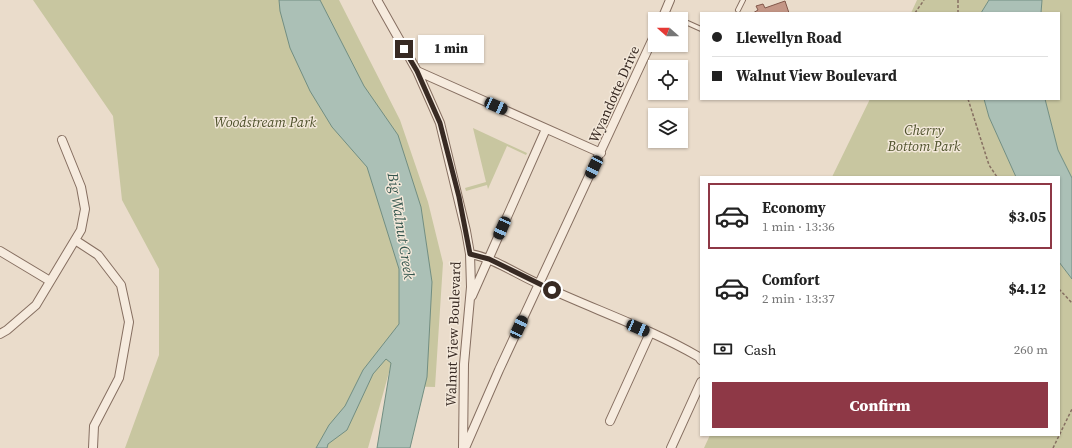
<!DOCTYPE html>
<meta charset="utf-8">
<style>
body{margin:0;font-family:"Source Serif 4",serif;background:#f2f2f2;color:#222;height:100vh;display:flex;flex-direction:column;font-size:15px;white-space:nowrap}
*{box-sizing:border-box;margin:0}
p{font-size:13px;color:#767676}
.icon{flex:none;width:22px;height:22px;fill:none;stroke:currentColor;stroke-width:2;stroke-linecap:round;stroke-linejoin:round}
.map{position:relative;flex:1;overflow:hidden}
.details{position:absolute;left:700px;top:176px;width:360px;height:260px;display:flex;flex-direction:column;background:#fff;border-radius:0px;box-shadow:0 1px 3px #0004}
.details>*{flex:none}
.hud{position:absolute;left:700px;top:12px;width:360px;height:88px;border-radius:0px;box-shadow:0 1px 3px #0004;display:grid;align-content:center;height:88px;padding:0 12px;background:#fff}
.needle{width:26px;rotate:291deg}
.controls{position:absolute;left:648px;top:12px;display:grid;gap:8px}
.controls a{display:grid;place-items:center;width:40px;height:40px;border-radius:0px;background:#fff;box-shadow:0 1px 3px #0004;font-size:20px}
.end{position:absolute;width:18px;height:18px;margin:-9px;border:5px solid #382a23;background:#fff;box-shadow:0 0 0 2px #fff}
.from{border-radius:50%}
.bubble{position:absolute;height:28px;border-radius:0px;background:#fff;box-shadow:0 1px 3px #0004;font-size:13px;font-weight:800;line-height:28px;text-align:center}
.car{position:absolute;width:12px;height:24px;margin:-12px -6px;border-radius:5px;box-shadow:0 0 3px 1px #0007;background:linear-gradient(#222 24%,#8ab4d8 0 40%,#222 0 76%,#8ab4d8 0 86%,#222 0)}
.hud b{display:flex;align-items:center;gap:14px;height:38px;font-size:15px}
.hud b+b{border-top:1px solid #e0e0e0}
.hud i{width:10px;height:10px;background:#222}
ul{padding:7px 0 0;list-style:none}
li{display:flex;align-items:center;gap:12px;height:66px;margin:0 8px 6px;padding:0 4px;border:2px solid transparent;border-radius:0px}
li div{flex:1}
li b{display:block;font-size:15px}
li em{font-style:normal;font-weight:800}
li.current{border-color:#8e3846}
li>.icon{width:36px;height:36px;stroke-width:1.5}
.pay{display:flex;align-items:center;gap:10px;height:44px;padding:0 12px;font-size:15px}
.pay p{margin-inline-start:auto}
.action{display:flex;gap:8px;margin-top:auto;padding:8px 12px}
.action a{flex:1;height:46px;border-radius:0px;background:#8e3846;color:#fff;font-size:16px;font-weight:800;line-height:46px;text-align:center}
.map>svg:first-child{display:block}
</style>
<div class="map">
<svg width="1072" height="448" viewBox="0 0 1072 448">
<rect width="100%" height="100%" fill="#eadccb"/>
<path fill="#c8c6a0" d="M33,0H339L400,120L428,202L443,263L435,387L397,386L391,365L368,448H125L159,355V269L122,200L113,116Z
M917,0H989L981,13H911Z
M1042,0H1072V178L1058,150L1045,99H1059V13H1041Z
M870,99H984L989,117L1016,177H832Z
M473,128L527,153L526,155L507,146L488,189L487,185L466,191L465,188L486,182Z
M1059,262L1072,279V448H704L710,435H1059Z"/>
<path fill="#abc0b6" stroke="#728e82" d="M279,0H320L364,86L398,135L421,207L432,282L427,377L410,448H377L391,363L386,359L373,374L347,430L328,444L327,448H316L329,425L345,406L363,370L399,324V269L367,167L332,127L310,91L290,48L280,11Z
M989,0H1042L1041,13H981Z
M984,99H1045L1058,150L1072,178V279L1059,262V177H1016L989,117Z"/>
<path fill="#c49686" stroke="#82574a" d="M785,1L789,13H753L758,10L756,6L763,4L765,8Z"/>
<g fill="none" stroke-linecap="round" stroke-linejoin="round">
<g stroke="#866f61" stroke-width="6">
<path id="lane" d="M738,10L743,0
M664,13L678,19
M681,20L701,29"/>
</g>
<g stroke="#866f61" stroke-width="10">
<path id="street" d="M377,0L417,71L440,123L466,231L470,254L471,287L464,364L463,448
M662,19L670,0
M417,71L601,153
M75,240L98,255L121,285L129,322L119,378L94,426L93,448
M0,251L50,281
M470,254C494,258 516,274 539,284C592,309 649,328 699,357L701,360
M472,296L546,129
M0,334L7,330L36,305L81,230L85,209L81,187L62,140
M610,421L650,333
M465,448L499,370L655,34
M671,448L701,382"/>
</g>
<path stroke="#866f61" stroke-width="1.5" stroke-dasharray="3 2" stroke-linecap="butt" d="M915,13L924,0
M958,13V0
M968,99L989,165L997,177
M1059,289L1072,303
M1053,448L1072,409"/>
<use href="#lane" stroke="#f6ebde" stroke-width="4"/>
<use href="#street" stroke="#f6ebde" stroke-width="8"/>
</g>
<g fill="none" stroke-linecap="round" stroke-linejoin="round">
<path stroke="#382a23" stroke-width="5" d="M404,49L417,71L440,123L459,197L470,254L489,259L552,290"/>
</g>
<g text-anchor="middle" stroke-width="3" stroke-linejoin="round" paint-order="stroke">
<g font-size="14" fill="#382a23" stroke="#f3e8da">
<text transform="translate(614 94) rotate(-66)" y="5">Wyandotte Drive</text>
<text transform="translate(453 334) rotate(-88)" y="5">Walnut View Boulevard</text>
</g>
<g font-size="14" font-style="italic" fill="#4f522c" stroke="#f3e8da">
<text x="265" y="127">Woodstream Park</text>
<text x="924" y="135">Cherry<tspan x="924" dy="16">Bottom Park</tspan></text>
</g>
<g font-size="15" font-style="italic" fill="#34564e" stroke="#f3e8da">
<text transform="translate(401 226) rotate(81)" y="5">Big Walnut Creek</text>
</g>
</g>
</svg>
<div class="controls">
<a><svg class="needle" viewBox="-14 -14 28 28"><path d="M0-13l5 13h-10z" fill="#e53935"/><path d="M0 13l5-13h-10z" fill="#767676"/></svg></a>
<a><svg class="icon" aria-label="locate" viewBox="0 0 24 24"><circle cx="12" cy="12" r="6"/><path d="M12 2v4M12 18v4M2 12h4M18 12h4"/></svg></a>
<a><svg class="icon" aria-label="layers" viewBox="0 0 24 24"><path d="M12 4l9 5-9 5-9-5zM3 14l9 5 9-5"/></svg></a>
</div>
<i class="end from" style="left:552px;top:290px"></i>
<i class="end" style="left:404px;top:49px"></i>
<div class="bubble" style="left:418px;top:35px;width:66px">1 min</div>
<i class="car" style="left:496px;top:106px;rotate:114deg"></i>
<i class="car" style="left:594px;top:167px;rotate:206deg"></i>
<i class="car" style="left:502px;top:228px;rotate:204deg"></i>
<i class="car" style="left:519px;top:327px;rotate:25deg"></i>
<i class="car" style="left:638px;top:328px;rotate:113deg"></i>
<div class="hud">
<b><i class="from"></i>Llewellyn Road</b>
<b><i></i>Walnut View Boulevard</b>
</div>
<section class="details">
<ul>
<li class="current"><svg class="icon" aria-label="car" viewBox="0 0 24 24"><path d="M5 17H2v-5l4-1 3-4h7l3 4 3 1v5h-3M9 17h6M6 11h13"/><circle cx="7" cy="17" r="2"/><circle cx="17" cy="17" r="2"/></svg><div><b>Economy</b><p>1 min · 13:36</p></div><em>$3.05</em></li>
<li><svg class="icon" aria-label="car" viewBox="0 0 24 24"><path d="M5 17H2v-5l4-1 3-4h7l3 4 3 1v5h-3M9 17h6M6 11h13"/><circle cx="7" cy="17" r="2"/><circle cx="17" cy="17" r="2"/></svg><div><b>Comfort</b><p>2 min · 13:37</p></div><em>$4.12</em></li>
</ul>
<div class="pay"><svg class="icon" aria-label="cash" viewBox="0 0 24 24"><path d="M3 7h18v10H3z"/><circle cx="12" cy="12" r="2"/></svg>Cash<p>260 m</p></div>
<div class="action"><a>Confirm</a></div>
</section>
</div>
